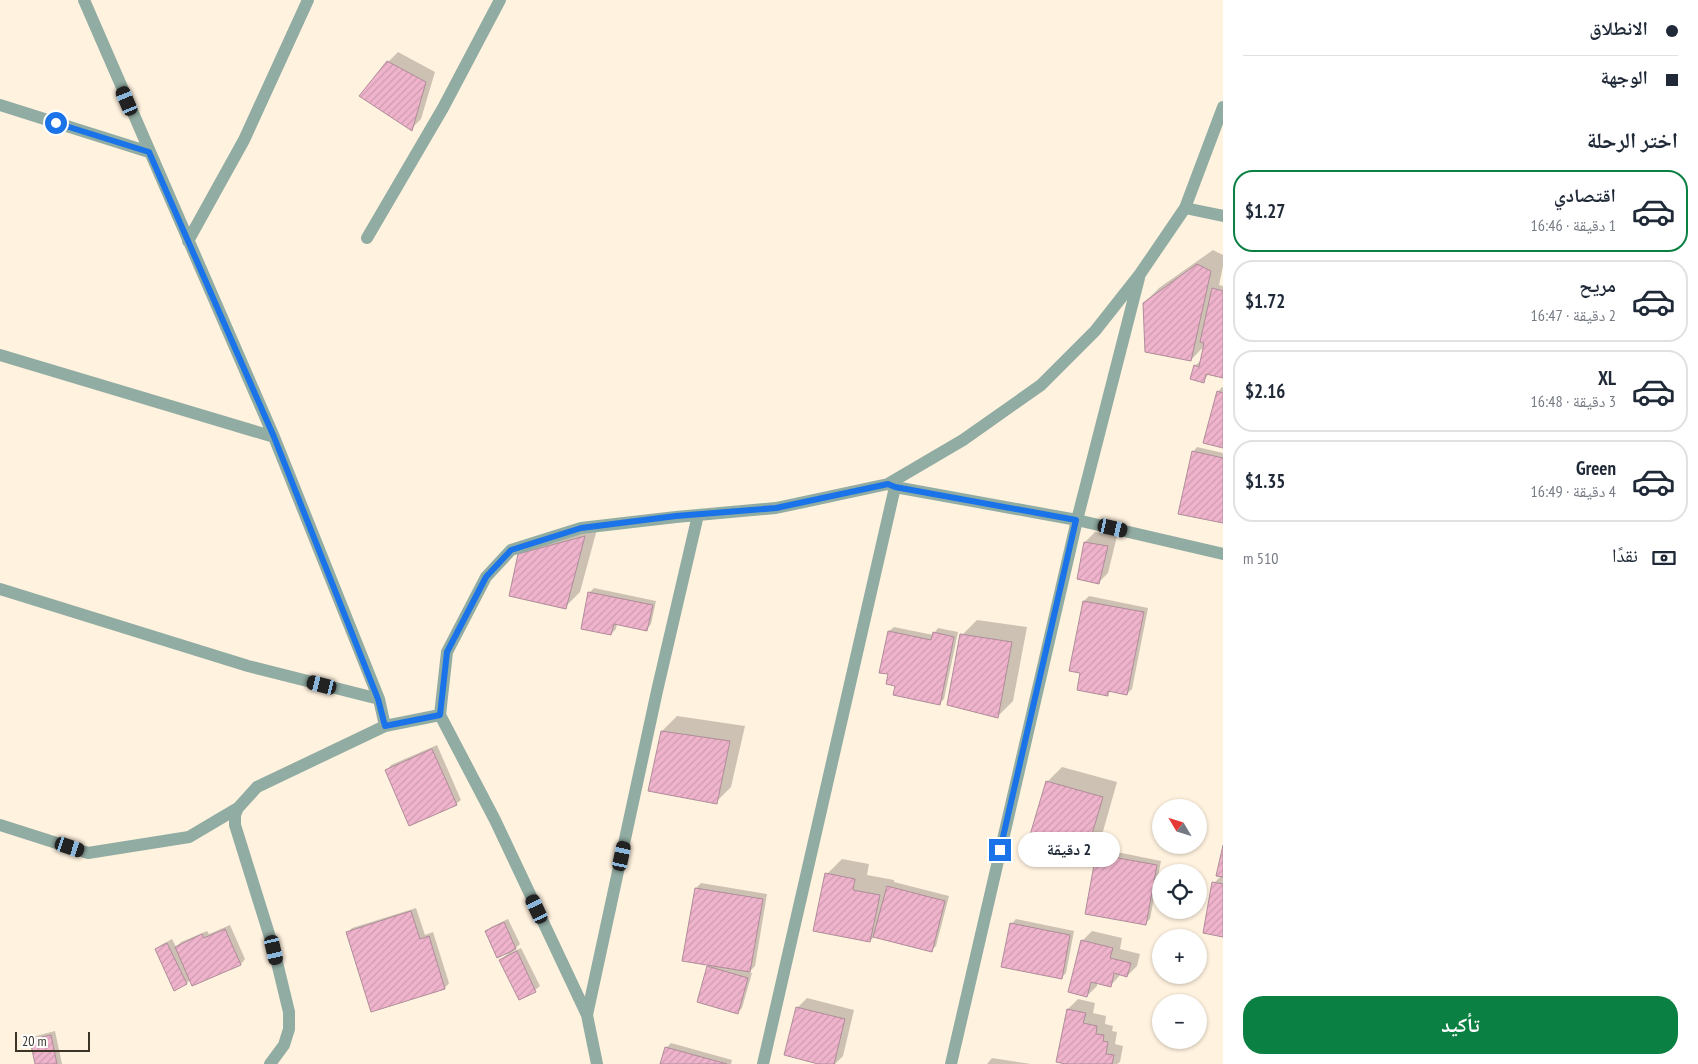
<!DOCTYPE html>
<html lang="ar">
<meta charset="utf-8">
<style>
body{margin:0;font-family:"PT Sans Narrow","Noto Naskh Arabic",sans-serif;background:#f6f6f7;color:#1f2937;direction:rtl;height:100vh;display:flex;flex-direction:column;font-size:19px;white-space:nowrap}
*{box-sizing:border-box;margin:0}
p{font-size:16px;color:#747a83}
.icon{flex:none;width:28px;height:28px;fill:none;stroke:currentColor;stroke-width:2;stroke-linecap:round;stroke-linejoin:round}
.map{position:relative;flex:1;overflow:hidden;direction:ltr}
.panel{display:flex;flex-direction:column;background:#fff;width:475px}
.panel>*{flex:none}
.banner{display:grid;align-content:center;height:110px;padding:0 20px;background:#fff}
.needle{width:32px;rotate:308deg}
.buttons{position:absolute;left:1152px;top:799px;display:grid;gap:10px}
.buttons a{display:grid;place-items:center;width:55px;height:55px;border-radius:50%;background:#fff;box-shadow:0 1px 4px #0004;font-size:25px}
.scale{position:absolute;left:15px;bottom:12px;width:75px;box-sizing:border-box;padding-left:5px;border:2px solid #3c3427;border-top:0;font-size:14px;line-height:18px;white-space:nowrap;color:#3c3427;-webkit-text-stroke:4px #fff;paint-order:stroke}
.end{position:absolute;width:22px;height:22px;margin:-11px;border:6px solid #1a73e8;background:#fff;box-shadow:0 0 0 2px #fff}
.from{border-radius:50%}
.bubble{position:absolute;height:35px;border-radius:18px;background:#fff;box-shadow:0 1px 4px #0004;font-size:16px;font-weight:700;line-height:35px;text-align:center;direction:rtl}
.car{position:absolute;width:15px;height:30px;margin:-15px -8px;border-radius:6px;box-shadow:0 0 4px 1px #0007;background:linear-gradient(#222 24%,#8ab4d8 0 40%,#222 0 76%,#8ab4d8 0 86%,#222 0)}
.banner b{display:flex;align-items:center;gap:18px;height:48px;font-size:19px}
.banner b+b{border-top:1px solid #e0e1e3}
.banner i{width:12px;height:12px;background:#1f2937}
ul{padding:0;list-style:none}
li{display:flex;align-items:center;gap:15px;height:82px;margin:0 10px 8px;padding:0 10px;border:2px solid #e0e1e3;border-radius:20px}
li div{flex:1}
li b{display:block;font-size:19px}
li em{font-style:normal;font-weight:700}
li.current{border-color:#0b8043}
li>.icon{width:45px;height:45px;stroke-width:1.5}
h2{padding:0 20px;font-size:22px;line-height:60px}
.pay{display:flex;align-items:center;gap:12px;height:55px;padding:0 20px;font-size:19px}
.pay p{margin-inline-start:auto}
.primary-button{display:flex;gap:10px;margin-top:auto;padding:10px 20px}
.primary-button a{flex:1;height:58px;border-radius:20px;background:#0b8043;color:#fff;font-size:20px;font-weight:700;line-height:58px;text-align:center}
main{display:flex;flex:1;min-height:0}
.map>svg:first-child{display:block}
</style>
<main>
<section class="panel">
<div class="banner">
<b><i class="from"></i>الانطلاق</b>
<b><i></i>الوجهة</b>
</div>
<h2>اختر الرحلة</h2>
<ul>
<li class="current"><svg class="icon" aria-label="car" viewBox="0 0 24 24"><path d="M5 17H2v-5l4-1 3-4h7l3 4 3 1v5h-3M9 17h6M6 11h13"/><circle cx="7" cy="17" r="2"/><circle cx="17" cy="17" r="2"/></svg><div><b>اقتصادي</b><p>1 دقيقة · 16:46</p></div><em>$1.27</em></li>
<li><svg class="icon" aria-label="car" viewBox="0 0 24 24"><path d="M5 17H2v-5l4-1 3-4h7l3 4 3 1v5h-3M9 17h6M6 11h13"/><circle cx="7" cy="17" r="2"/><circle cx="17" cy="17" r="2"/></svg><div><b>مريح</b><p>2 دقيقة · 16:47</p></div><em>$1.72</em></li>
<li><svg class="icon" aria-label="car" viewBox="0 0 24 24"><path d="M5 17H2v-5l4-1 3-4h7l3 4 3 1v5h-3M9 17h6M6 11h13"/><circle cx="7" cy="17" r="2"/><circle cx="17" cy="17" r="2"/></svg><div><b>XL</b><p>3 دقيقة · 16:48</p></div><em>$2.16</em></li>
<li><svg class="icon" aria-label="car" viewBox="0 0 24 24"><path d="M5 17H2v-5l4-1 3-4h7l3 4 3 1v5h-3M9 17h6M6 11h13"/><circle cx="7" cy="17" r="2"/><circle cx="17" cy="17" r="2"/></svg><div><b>Green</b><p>4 دقيقة · 16:49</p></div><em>$1.35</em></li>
</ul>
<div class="pay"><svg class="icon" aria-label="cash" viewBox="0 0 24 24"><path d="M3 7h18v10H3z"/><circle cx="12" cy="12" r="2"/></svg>نقدًا<p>510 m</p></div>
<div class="primary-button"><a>تأكيد</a></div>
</section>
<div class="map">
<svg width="1223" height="1064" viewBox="0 0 1223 1064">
<defs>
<pattern id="building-hatch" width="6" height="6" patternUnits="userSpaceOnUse" patternTransform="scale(1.25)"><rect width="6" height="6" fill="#efb4cc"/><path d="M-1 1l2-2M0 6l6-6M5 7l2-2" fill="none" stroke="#ce9baf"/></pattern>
</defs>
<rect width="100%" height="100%" fill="#fff2df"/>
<path fill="#0003" d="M398,52L435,72L421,119L411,129L388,62Z
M1213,250L1223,255V266L1219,285L1223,286V376L1209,373L1204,381L1195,366L1200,361L1201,362L1205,345L1191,360L1144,303L1159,288Z
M1222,387H1223V446L1205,442L1218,392Z
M1197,447L1223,453V522L1179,513L1193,452Z
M599,522L580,592L565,607L520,555L535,540Z
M1095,532L1117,536L1108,573L1098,583L1079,578L1085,542Z
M594,588L656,601L651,624L647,629L617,623L616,629L611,634L589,593Z
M1089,596L1148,608L1132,689L1127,694L1111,691L1107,695L1082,672L1071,670L1084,601Z
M977,620L1027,627L1013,701L998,716L962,635Z
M894,627L933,635L938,628L958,632L944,699L939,704L896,685L889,673L881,672L889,631Z
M677,716L745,726L731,787L716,802L649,790L662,731Z
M437,745L461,800L456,804L387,770L391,765Z
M1062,767L1117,782L1102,835L1087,850L1047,782Z
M1102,849L1161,861L1150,919L1145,924L1086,913L1097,854Z
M1223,851V936L1204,932L1214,883L1221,876L1218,875Z
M842,859L869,864L867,875L894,880V882L949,896L936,946L932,950L875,936L870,941L827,874Z
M701,883L767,894L755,966L749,972L752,973L742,1008L738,1012L708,967L711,964L684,960L696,888Z
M416,908L425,935L433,932L449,983L445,988L372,1011L347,933L352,928Z
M508,919L520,944L512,952L521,948L540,986L535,990L520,998L501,960L510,951L486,932L491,927Z
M1016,919L1074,931L1066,973L1061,978L1011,924Z
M230,925L245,959L241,964L193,985L191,979L187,983L156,949L161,945L172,939L176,947L181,942L207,931L209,934Z
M1092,931L1122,938L1120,949L1140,954L1137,966L1127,976L1121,974L1111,985L1097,982V986L1087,996L1082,941Z
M807,998L854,1010L843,1056L835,1064H824L797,1008Z
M1078,999L1095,1003L1093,1013L1106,1016L1105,1024L1113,1026L1112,1031L1117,1032L1115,1044L1123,1046L1120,1062L1117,1064H1073L1057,1061L1068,1009Z
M55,1031L62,1064H36L31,1040L36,1036Z
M671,1043L732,1060L731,1064H662L666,1048Z
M992,1058L1031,1064H987Z"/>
<path fill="url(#building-hatch)" stroke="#b08c9a" d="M387,61L426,82L412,131L359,96Z
M1197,264L1211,271L1191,361L1145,352L1143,303Z
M1212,288L1223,291V378L1206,374L1204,383L1190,379L1194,365L1199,367L1204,343L1200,342Z
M1217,391L1223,393V448L1203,443Z
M1192,451L1223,458V523L1178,514Z
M585,536L566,609L509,596L518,554Z
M1084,542L1108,546L1099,584L1077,579Z
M588,592L653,605L647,631L614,624L611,635L581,629Z
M1083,601L1144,612L1127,695L1108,691V696L1077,690L1080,673L1069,671Z
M888,631L931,640L933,632L954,637L940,705L893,695L895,686L886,684L888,674L879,673Z
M960,634L1012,642L998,718L947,705Z
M661,731L730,741L717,804L648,791Z
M432,749L457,805L409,826L385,770Z
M1046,781L1103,797L1087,851L1030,835Z
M1223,845V877L1216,876Z
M1096,854L1157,865L1146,925L1085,914Z
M825,873L855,879L853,890L880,895L870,942L813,931Z
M1212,882L1223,884V937L1203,933Z
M887,886L945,901L932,952L873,937Z
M695,888L763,899L750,972L682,961Z
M411,911L420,939L429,936L445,989L371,1012L346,932Z
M504,922L516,949L497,958L485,931Z
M1010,923L1070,935L1062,979L1001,967Z
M225,929L241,965L192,986L175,947L202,934L204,938Z
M1081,940L1113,948L1110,958L1131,963L1127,977L1114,973L1111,987L1091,982L1087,997L1068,992Z
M167,943L187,984L174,991L155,949Z
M517,951L536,992L519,1000L499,960Z
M707,966L748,978L738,1014L697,1002Z
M796,1007L845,1019L834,1064H818L784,1055Z
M1067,1009L1086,1013L1083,1023L1097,1026L1096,1034L1104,1035L1103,1041L1108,1042L1106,1054L1114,1055L1112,1064H1066L1056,1062Z
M51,1035L57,1064H35L30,1040Z
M665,1047L727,1064H660Z"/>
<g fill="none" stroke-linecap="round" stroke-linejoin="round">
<path stroke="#91aca2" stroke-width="12" d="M84,0L274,437L379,699L385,726
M0,105L149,152
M1185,208L1223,216
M367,238L443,108L500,0
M188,241L244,140L308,0
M0,355L274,437
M895,487L1077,520L1223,554
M0,589L248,666L379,699
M0,825L88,853L189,837L238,808
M587,1015L657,691L698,515
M270,1064L284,1045L289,1029V1012L274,950L235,825V815L238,808L257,787L385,726L440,715
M597,1064L587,1015L495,820L440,715L447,652L486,577L511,550L581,528L676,517L776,508L888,484L963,440L1041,385L1095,331L1140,274L1185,208L1223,107
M763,1064L895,487L888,484
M951,1064L1077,520L1139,278"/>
</g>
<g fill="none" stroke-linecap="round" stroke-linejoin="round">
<path stroke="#1a73e8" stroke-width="6" d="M56,123L149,152L274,437L378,699L385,726L440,715L447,652L486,577L511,550L581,528L676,516L776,508L888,484L895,487L1076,520L1000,850"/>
</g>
</svg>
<div class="buttons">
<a><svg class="needle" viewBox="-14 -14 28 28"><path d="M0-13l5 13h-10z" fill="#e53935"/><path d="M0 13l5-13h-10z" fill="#747a83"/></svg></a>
<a><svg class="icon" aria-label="locate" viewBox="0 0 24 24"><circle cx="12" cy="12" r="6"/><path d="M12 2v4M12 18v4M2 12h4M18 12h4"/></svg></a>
<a>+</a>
<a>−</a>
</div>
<div class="scale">20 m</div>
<i class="end from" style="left:56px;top:123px"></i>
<i class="end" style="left:1000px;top:850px"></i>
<div class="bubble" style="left:1018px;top:832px;width:102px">2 دقيقة</div>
<i class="car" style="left:127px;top:101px;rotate:337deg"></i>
<i class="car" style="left:1113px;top:528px;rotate:103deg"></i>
<i class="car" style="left:322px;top:685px;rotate:284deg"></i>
<i class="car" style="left:70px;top:847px;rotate:108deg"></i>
<i class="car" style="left:622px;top:856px;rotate:12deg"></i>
<i class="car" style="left:537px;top:909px;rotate:335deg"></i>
<i class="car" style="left:274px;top:950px;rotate:167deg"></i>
</div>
</main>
